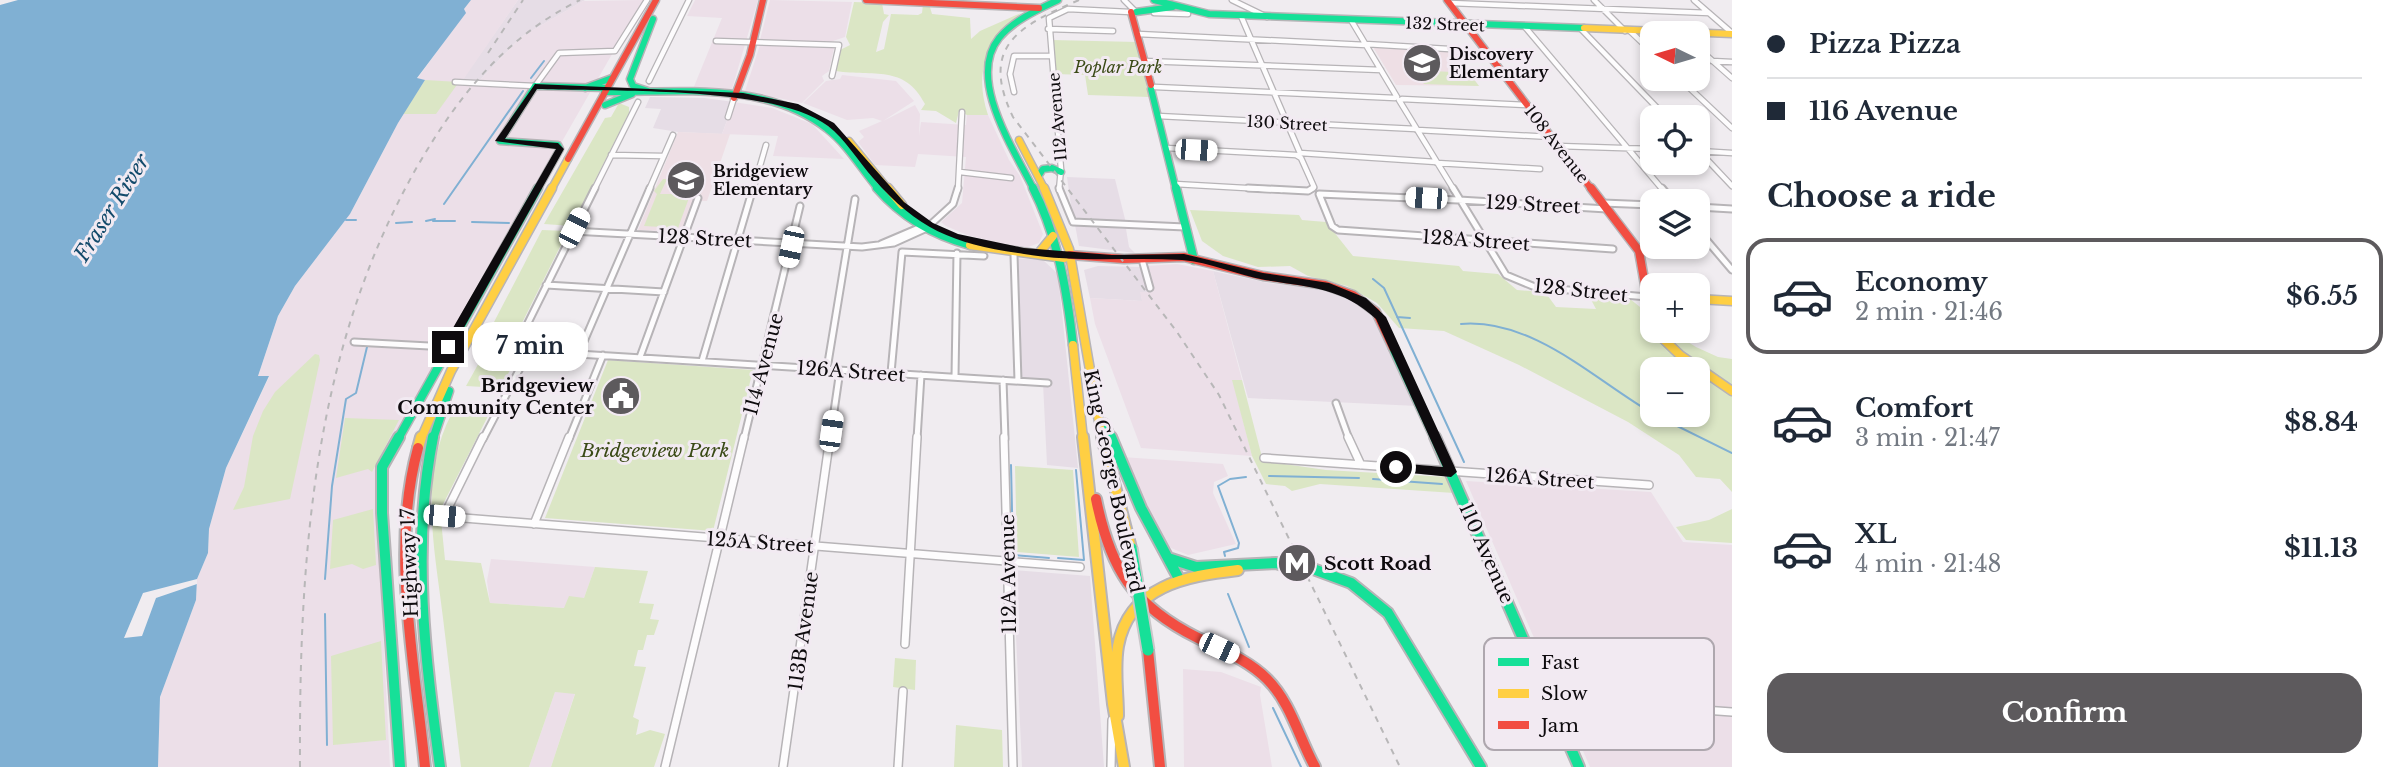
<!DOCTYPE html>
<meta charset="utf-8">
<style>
body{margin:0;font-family:"Libre Baskerville",serif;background:#f2f2f3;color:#1f2937;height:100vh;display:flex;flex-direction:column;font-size:26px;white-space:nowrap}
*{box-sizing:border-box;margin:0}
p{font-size:23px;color:#747a83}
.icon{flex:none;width:38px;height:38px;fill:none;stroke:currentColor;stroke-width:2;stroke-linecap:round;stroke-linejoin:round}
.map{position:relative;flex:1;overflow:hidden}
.drawer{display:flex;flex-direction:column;background:#fff;width:665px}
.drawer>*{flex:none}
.banner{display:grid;align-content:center;height:154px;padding:0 35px;background:#fff}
.needle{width:46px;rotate:275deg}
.tools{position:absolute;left:1640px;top:21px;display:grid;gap:14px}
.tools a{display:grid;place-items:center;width:70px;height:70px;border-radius:14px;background:#fff;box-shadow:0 4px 10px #0003;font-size:35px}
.end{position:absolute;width:32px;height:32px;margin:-16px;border:9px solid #0e0b0e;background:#fff;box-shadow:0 0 0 4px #fff}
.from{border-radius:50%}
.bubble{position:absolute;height:49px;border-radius:21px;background:#fff;box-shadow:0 4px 10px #0003;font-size:23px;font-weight:700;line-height:49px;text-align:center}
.car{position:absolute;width:21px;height:42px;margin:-21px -10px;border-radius:9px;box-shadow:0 0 5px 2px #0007;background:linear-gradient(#fff 24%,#345 0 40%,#fff 0 76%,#345 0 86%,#fff 0)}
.banner b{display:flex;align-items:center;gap:24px;height:66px;font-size:26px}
.banner b+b{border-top:2px solid #e0e1e3}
.banner i{width:18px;height:18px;background:#1f2937}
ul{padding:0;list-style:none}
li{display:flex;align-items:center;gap:21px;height:116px;margin:0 14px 10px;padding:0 21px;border:4px solid transparent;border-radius:21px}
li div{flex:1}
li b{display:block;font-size:26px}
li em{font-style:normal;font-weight:700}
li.selected{border-color:#5d5a5d}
li>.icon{width:63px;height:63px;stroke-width:1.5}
h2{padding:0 35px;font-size:32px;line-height:84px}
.primary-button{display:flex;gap:14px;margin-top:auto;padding:14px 35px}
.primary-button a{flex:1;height:80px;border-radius:21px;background:#5d5a5d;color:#fff;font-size:28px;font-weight:700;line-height:80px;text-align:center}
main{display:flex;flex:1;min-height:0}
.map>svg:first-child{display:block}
</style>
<main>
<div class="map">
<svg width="1732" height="767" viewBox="0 0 1732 767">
<rect width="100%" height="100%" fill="#f0ecf0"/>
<path fill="#e6dde6" d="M518,0H585L521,37L479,81L462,80Z
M650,97L704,98L734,102L722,134L678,132L653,128L661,109L645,108Z
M1067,177L1115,179L1126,223L1073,220Z
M1075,225L1126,229L1129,247L1135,253L1079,246Z
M1014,258L1043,260L1058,274L1078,468L1047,465L1043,383L1019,381Z
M1098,266L1141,267L1149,292H1141L1142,301L1090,298L1084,270Z
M1213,271L1268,283L1331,290L1357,301L1380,322L1417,406L1248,398Z
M1013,570L1090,576L1104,767H1022Z"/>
<path fill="#ecdfe8" d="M471,0H518L463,80L479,81L521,37L583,1L643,0L375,468L390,767H158L160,697L196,600L197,579L208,553L209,529L226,468L269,377L258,376L278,316L295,286L350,214L398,123L425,81L417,79L465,13L464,9Z
M695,0H758L732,89L729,91L693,89L722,18L687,16Z
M770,0L852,2L845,37L827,43L760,40Z
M760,45L832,48H834L829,71L822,76L824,81L802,103L745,91Z
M842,75L896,81L914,101L883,121L915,105L920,114L919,136L921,122L966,125L967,115H988L1009,160L1020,176L1043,234L1039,243L1028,247L1011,246L967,235L946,226L941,222L962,203L966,157L918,154L915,167L875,165L858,142L864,137L859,131L882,121L873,118L847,120L803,103L826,81L840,79Z
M734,102L772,108L812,124L844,159L773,156L778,136L722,134Z
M1177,264L1213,271L1242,380L1233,381L1252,456L1141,448L1095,324L1090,298L1142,301L1140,292H1153L1147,266Z
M1122,457L1223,464L1228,476L1214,482L1213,493L1236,544L1188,555L1171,548L1164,542Z
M1466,481L1651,492L1683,542L1732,545V767H1590Z
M491,559L595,567L584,598L565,608L490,603L487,581Z
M1183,669L1221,672L1261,687L1260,695L1272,767H1184Z
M555,692L575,693L551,767H529Z"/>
<path fill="#eedfe5" d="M1373,47L1455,52L1479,86L1396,85Z
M678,132L730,134L707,201H694L683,232L638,230Z"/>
<path fill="#dbe6c5" d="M854,2L882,3L884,14L889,15L883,22L876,52L884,49L891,14L918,15L922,13L923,4H929L932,14L970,18L971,39L980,31L1021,13C988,44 973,69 988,115H967L959,111L956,123L936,111L921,110L925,104C904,64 874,77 836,71L840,50L850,45L846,37Z
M1052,40L1137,42L1149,97L1088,95L1085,75L1055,74Z
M1415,70L1469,73L1479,86L1424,84Z
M425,80L459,82L436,114H403Z
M619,103L629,107V113L572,226L544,224L605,118L611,117Z
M663,179H667L660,194H678L681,188L689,189L687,195H690L678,228L644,226L657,194L654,191Z
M1190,210L1299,215L1302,220L1326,222L1353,256L1459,266L1463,271L1498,274L1517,290L1545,292L1556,307L1596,309L1588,294L1630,299L1640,307L1648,331L1694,369H1652V415H1698V372L1732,395V492L1720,479L1696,477L1679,455L1628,422L1519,365L1444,331L1399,328L1377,303L1347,286L1308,276L1290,266L1258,267L1223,256L1202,241Z
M542,230L568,231L512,343L506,346L482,345Z
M1663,331H1670L1696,347L1718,357L1732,359V386C1714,374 1669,350 1663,331Z
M485,352L518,354L501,388L466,386Z
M315,354L319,355L320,360L290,499L233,510L244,487L253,436L263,411L275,392Z
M608,360L753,370L713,531L545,518Z
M1232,380H1242L1263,461L1326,470L1447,477L1454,493L1320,484L1292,491L1285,486L1266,484L1252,456Z
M452,413L488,416L436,518L441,520L445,560L481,563L490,603L564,608L569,596L584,598L595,567L648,571L639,603L654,604L650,619L659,620L654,635H647L643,650H638L634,666L646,667L633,717L639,720L636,735L650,730L665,734L654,767H551L575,694L555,692L529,767H461C455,717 449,668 443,618C435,550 418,477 452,413Z
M345,418L399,420L372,472L368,469L336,478Z
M1015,466L1073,470L1079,557L1017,552Z
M373,509L376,565L363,569L352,564L330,569L333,520Z
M1732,509V543L1686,540L1676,527L1709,520Z
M381,641L386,740L333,745L331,656Z
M895,658L916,660L915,690L893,687Z
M956,725L1002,730L1003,767H954Z"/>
<path fill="#80b0d3" d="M18,0H471L464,9L466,13L417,78L425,80L398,123L350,214L295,286L278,316L258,376H269L226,468L209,529L208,553L197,579L196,600L160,697L158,767H0V5Z"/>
<path fill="#f0ecf0" d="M197,579V584L156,598L142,636L124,638L143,593Z"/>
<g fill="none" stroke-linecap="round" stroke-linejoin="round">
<path stroke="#80b0d3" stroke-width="2" d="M531,78L544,61
M444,204L523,91
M346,220H356
M426,221L435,219
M433,221H455
M472,222L509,223
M396,223L412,222
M1373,279L1384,288L1464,462
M1397,317L1410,318
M1461,324C1533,318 1595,380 1652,413
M1655,415L1732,453
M1011,465L1013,555L1049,558
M1269,476L1359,478
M1373,479L1442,484
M1225,556L1224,552L1238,548L1239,543L1218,486L1230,479L1246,477
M1058,558L1084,560L1076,470
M325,579L332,486L346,399L356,393L367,347
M1228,594L1249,647
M325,614L327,745
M1273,708L1301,767"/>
<path stroke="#cecace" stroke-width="10" stroke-dasharray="10 5" stroke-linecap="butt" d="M1292,566H1305"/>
<g stroke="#b7b4b7" stroke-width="7">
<path id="street-far2" d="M1124,0L1134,10
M1232,0L1267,17
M1594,0L1625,31
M1694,0L1732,33
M1450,3L1709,13
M1154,13L1188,14
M1241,16L1300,153L1436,162
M1351,20L1397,97
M1525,27L1663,190
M1048,29L1113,31
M1581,29L1666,117
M1630,31L1652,52
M1138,34L1366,45
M716,41L839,45L832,76
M1365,44L1449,49
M1698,48L1732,78
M1144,61L1381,70
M1712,61L1732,62
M1680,79L1732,128
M649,81L689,0
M455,82L535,86L559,53L615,51L647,0
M1155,87L1395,98
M1014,92L1010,74L1014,56H1051
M1402,99L1526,105
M1399,100L1454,190
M1158,116L1416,129
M728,117L734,98
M1417,130L1551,137
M1558,146L1652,149
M1166,148L1296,155L1301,158L1314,187L1310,190
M1698,150L1732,186
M1699,151L1732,153
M611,155L663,156
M1437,163L1540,169
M960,172L1011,178
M1175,184L1282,190
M594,190L638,102
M649,190L673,135
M753,190L766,145
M958,190L962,112
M1059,190L1061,169L1049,18L1068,9L1130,12"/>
</g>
<g stroke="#b7b4b7" stroke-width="9">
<path id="street-far1" d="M1059,188L1073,222L1185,227
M1248,188L1308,191L1313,188
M1453,188L1506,275L1535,287L1647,297
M1662,188L1673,201
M1458,200L1319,194L1332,226L1338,230L1613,249
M1459,200L1607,209
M1603,203L1652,205
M1698,207L1732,209
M930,225L953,204L958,188
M1698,230L1732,270
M572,231L862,247L894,243L925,229
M881,244L921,227
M1014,255L1018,381
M1143,263L1150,288
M546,285L664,292
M354,342L448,347
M506,349L517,345L595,188
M579,353L650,188
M640,357L698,198
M702,361L753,188
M827,369L855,199
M891,373L902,252L984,256
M955,377L957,253
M1003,380L1005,439
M1336,403L1349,439
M483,439L529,351L1048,383
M569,439L603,355
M744,439L800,206
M830,439L840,370
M917,439L921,375"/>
</g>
<g stroke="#b7b4b7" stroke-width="10">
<path id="street" d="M1004,437L1013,767
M1348,437L1361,465
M1264,458L1649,485
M439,516L1080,567
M444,516L483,437
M534,524L569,437
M905,644L917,437
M1551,699L1732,712
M665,767L744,437
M783,767L830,437
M898,767L903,691
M1111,767L1112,720"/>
</g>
<g stroke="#b7b4b7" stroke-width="9">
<path id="fast-far2" d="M1154,0L1209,14L1584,28
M1136,12L1173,7
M535,86L606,88
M535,86L500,141L558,145L560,149L537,190
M585,88L612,78
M1151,89L1176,190
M648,91L633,86L630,79L653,19
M604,92C676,93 766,80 827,129C848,145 861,169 879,190
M605,105L632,94
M1039,175L1043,169L1052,168L1061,172
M1034,190C1015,151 966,79 999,38C1014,20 1037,10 1058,0"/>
</g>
<g stroke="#b7b4b7" stroke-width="11">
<path id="fast-far1" d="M877,188C902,217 933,235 970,245
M1033,188C1058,237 1067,291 1073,345
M1176,188L1194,260
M1393,348L1435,439
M1105,423L1112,439
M398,439L538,188
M433,439L449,391"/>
</g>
<g stroke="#b7b4b7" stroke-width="14">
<path id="fast" d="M399,437L382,467V513L400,767
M433,437C411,548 425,656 440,767
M1111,437L1141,508L1178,577
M1435,437L1579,767
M1168,558L1196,567L1276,563L1286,566
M1305,566L1351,583L1388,613L1481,767"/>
</g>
<g stroke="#b7b4b7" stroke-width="9">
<path id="slow-far2" d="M1584,28L1732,34
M1019,140L1045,190
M849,141L889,190
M551,190L568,159"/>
</g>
<g stroke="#b7b4b7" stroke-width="11">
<path id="slow-far1" d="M888,188L902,205
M1044,188L1069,249L1102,439
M970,245L1064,258
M1039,253L1053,236
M1698,299L1732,301
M1655,331L1680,355L1732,391
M1073,345L1083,439
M421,439L451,371L552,188"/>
</g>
<g stroke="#b7b4b7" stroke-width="14">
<path id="slow" d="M1083,437L1113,704L1124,767
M1102,437L1131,548
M418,448L421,437
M1118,716C1118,693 1114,669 1118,646C1129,586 1186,576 1238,570"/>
</g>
<g stroke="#b7b4b7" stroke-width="9">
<path id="jam-far2" d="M866,0L1039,8
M1447,0L1592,190
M1131,12L1151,85
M734,98L750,55L763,0
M568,159L656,0"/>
</g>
<g stroke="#b7b4b7" stroke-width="11">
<path id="jam-far1" d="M1591,188L1639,251L1652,325
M1070,255L1124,259L1184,257L1263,276L1325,285L1353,295L1376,312L1393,348"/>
</g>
<g stroke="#b7b4b7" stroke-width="14">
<path id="jam" d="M418,448C390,549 415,664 425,767
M1096,499C1110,568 1133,606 1198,638C1222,650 1248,660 1267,679C1291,703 1299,738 1315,767
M1148,650L1160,767"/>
</g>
<use href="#street-far2" stroke="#fdfcfd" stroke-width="4.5"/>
<use href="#street-far1" stroke="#fdfcfd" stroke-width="5"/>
<use href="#street" stroke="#fdfcfd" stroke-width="7"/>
<use href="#fast-far2" stroke="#16e098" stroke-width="6"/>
<use href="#fast-far1" stroke="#16e098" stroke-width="8"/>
<use href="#fast" stroke="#16e098" stroke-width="10"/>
<use href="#slow-far2" stroke="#ffcf43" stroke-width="6"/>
<use href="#slow-far1" stroke="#ffcf43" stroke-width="8"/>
<use href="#slow" stroke="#ffcf43" stroke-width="10"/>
<use href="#jam-far2" stroke="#f24e42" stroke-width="6"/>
<use href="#jam-far1" stroke="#f24e42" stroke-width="8"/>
<use href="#jam" stroke="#f24e42" stroke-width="10"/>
<path stroke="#b8b7b8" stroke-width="2" stroke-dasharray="6 6" stroke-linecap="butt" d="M1079,0C1019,26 979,46 1013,117L1177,332L1219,395L1400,767
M488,53L523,0
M300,767C299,560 312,351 417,167C458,96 505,37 580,0"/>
<g stroke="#c9c7c9" stroke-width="15" stroke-linecap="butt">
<path id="fast-bridge" d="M1131,548L1148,650"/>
</g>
<use href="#fast-bridge" stroke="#16e098" stroke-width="11"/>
</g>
<path fill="#0e0b0e" d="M535,84L743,93L798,104L834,123L904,202L933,223L958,234L1024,248L1112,255L1184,254L1263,273L1329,283L1366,298L1386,317L1457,472L1451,477L1391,471L1390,467L1396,463L1443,467L1376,319C1341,287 1310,288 1265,280C1237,275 1210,262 1182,260C1130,257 1078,263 1024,254C955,244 919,231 873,178C859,162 845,139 828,126C774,85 608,92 537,89L505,139L558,143L564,149L452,349H444L442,347L556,149L495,141Z"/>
<defs>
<g id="school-disc" transform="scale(2.0125)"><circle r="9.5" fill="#5d5a5d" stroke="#f2eaf2"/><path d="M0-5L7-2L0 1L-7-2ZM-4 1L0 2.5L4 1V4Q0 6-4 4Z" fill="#fff"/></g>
<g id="civic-disc" transform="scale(2.0125)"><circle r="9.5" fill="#5d5a5d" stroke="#f2eaf2"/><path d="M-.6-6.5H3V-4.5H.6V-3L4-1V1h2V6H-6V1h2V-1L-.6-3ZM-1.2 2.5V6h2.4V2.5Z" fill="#fff"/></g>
<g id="metro-disc" transform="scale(2.0125)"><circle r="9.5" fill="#5d5a5d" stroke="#f2eaf2"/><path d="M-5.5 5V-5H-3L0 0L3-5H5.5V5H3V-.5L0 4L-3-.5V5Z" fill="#fff"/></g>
</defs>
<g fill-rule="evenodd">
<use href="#school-disc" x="1422" y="63"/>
<use href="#school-disc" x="686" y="180"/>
<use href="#civic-disc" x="621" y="396"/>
<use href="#metro-disc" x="1297" y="563"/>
</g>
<g text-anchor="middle" stroke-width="6" stroke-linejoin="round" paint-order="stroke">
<g font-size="16" fill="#0e0b0e" stroke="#f2eaf2">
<text transform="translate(1445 24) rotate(2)" y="6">132 Street</text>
<text transform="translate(1057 117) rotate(-95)" y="6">112 Avenue</text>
<text transform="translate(1287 123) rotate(3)" y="6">130 Street</text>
<text transform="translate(1557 144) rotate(52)" y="6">108 Avenue</text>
</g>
<g font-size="16" font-weight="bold" fill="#0e0b0e" stroke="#f2eaf2" text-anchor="start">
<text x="1449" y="60">Discovery<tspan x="1449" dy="18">Elementary</tspan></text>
<text x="713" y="177">Bridgeview<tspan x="713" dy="18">Elementary</tspan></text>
</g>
<g font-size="16" font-style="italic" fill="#3a4a16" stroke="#f2eaf2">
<text x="1118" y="73">Poplar Park</text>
</g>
<g font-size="19" fill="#0e0b0e" stroke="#f2eaf2">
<text transform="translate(1533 204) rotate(3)" y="7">129 Street</text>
<text transform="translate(705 238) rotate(3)" y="7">128 Street</text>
<text transform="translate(1476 240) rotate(4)" y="7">128A Street</text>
<text transform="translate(1581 290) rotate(6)" y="7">128 Street</text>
<text transform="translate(763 364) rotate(-75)" y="7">114 Avenue</text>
<text transform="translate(851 371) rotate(4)" y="7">126A Street</text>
<text transform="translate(1540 478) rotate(4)" y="7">126A Street</text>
<text transform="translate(1114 481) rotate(78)" y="7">King George Boulevard</text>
<text transform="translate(760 542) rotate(4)" y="7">125A Street</text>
<text transform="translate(1487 553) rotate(66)" y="7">110 Avenue</text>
<text transform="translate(409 563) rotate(-92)" y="7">Highway 17</text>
<text transform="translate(1008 574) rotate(-91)" y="7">112A Avenue</text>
<text transform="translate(803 631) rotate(-82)" y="7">113B Avenue</text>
</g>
<g font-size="19" font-weight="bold" fill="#0e0b0e" stroke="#f2eaf2" text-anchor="end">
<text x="594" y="392">Bridgeview<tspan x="594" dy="22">Community Center</tspan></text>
<text x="1324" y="570" text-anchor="start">Scott Road</text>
</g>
<g font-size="19" font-style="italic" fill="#3a4a16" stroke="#f2eaf2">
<text x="655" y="457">Bridgeview Park</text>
</g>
<g font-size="21" font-style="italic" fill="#134a6b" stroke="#f2eaf2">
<text transform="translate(112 208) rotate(-58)" y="7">Fraser River</text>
</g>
</g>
<rect x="1484" y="638" width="230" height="112" rx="10" fill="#f2eaf2" stroke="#aea7ae" stroke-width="2"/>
<rect x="1498" y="658" width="31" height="8" fill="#16e098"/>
<rect x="1498" y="689" width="31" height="9" fill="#ffcf43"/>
<rect x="1498" y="721" width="31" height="8" fill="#f24e42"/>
<g font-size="19" fill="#0e0b0e">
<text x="1541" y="669">Fast</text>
<text x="1541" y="700">Slow</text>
<text x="1541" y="732">Jam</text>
</g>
</svg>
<div class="tools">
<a><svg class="needle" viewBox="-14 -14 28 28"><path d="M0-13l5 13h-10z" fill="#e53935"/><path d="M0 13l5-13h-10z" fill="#747a83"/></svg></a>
<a><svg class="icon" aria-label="locate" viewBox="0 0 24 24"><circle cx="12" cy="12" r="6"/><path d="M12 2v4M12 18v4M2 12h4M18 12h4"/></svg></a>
<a><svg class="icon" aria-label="layers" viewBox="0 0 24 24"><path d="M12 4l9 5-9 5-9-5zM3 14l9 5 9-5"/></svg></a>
<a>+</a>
<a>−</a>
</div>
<i class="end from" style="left:1396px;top:467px"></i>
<i class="end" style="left:448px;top:347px"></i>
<div class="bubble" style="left:472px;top:322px;width:116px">7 min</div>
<i class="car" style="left:1196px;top:150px;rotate:93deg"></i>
<i class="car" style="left:1426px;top:198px;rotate:273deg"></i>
<i class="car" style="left:574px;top:228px;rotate:27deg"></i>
<i class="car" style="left:791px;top:247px;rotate:192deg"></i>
<i class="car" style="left:831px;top:431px;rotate:8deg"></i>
<i class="car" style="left:444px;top:516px;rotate:95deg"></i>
<i class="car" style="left:1219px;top:648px;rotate:115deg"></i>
</div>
<section class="drawer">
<div class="banner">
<b><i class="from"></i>Pizza Pizza</b>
<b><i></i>116 Avenue</b>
</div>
<h2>Choose a ride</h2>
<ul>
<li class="selected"><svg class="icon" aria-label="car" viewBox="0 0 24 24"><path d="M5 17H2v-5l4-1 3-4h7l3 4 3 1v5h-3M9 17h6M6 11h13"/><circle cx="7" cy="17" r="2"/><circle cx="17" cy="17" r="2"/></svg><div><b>Economy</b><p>2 min · 21:46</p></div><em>$6.55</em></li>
<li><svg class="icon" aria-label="car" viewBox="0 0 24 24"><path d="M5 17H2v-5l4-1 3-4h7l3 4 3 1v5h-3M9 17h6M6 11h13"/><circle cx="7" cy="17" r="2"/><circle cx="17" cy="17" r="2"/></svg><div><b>Comfort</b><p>3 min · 21:47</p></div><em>$8.84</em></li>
<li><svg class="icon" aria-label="car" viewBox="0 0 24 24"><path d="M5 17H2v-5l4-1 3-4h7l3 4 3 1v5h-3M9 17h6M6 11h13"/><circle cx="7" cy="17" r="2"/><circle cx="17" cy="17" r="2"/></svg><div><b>XL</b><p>4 min · 21:48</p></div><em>$11.13</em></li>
</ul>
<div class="primary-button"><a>Confirm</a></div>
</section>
</main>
